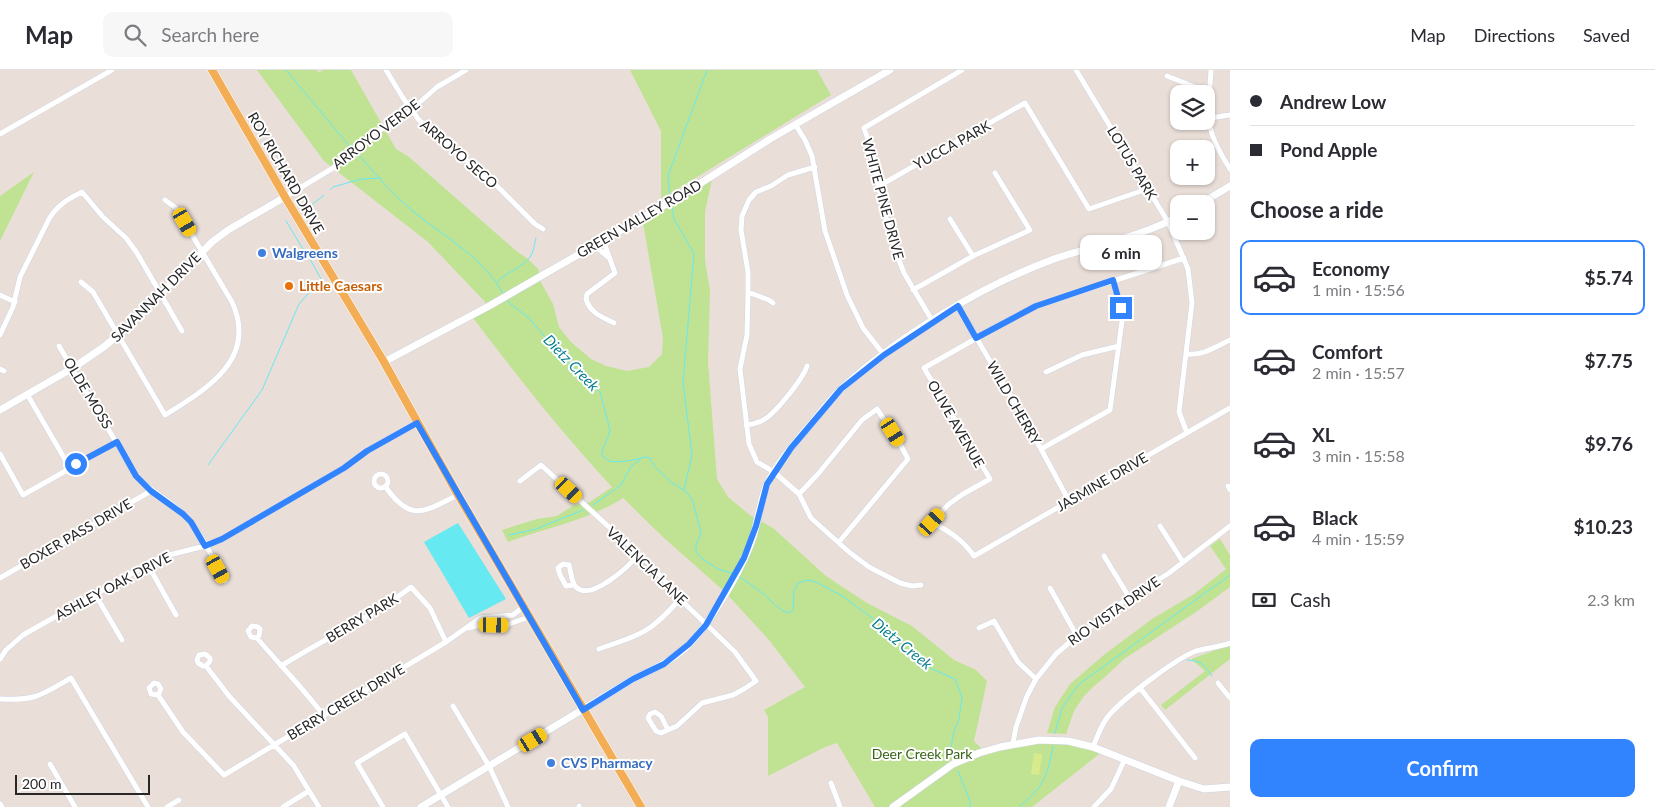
<!DOCTYPE html>
<meta charset="utf-8">
<style>
body{margin:0;font-family:Lato,sans-serif;background:#f7f7f7;color:#2b2b33;height:100vh;display:flex;flex-direction:column;font-size:19px;white-space:nowrap}
*{box-sizing:border-box;margin:0}
p{font-size:16px;color:#7c7c81}
.icon{flex:none;width:28px;height:28px;fill:none;stroke:currentColor;stroke-width:2;stroke-linecap:round;stroke-linejoin:round}
.map{position:relative;flex:1;overflow:hidden}
.panel{display:flex;flex-direction:column;background:#fff;width:425px}
.panel>*{flex:none}
.hud{display:grid;align-content:center;height:110px;padding:0 20px;background:#fff}
.tools{position:absolute;left:1170px;top:15px;display:grid;gap:10px}
.tools a{display:grid;place-items:center;width:45px;height:45px;border-radius:10px;background:#fff;box-shadow:0 1px 4px #0004;font-size:25px}
.scale{position:absolute;left:15px;bottom:12px;width:135px;box-sizing:border-box;padding-left:5px;border:2px solid #272727;border-top:0;font-size:14px;line-height:18px;white-space:nowrap;color:#272727;-webkit-text-stroke:4px #fff;paint-order:stroke}
.end{position:absolute;width:22px;height:22px;margin:-11px;border:6px solid #3283fe;background:#fff;box-shadow:0 0 0 2px #fff}
.from{border-radius:50%}
.bubble{position:absolute;height:35px;border-radius:10px;background:#fff;box-shadow:0 1px 4px #0004;font-size:16px;font-weight:700;line-height:35px;text-align:center}
.car{position:absolute;width:15px;height:30px;margin:-15px -8px;border-radius:6px;box-shadow:0 0 4px 1px #0007;background:linear-gradient(#f5c518 24%,#345 0 40%,#f5c518 0 76%,#345 0 86%,#f5c518 0)}
.hud b{display:flex;align-items:center;gap:18px;height:48px;font-size:19px}
.hud b+b{border-top:1px solid #e1e1e2}
.hud i{width:12px;height:12px;background:#2b2b33}
ul{padding:0;list-style:none}
li{display:flex;align-items:center;gap:15px;height:75px;margin:0 10px 8px;padding:0 10px;border:2px solid transparent;border-radius:10px}
li div{flex:1}
li b{display:block;font-size:19px}
li em{font-style:normal;font-weight:700}
li.active{border-color:#3283fe}
li>.icon{width:45px;height:45px;stroke-width:1.5}
h2{padding:0 20px;font-size:22px;line-height:60px}
.pay{display:flex;align-items:center;gap:12px;height:55px;padding:0 20px;font-size:19px}
.pay p{margin-inline-start:auto}
.primary-button{display:flex;gap:10px;margin-top:auto;padding:10px 20px}
.primary-button a{flex:1;height:58px;border-radius:10px;background:#3283fe;color:#fff;font-size:20px;font-weight:700;line-height:58px;text-align:center}
header{display:flex;align-items:center;gap:30px;box-sizing:border-box;height:70px;padding:0 25px;background:#fff;border-bottom:1px solid #e1e1e2}
header strong{font-size:24px}
nav{display:flex;gap:28px;margin-inline-start:auto;font-size:18px}
.search{width:350px;height:45px;background:#f7f7f7;display:flex;align-items:center;gap:12px;box-sizing:border-box;padding:0 18px;border-radius:10px;color:#7c7c81;font-size:19px}
main{display:flex;flex:1;min-height:0}
.map>svg:first-child{display:block}
</style>
<header>
<strong>Map</strong>
<div class="search"><svg class="icon" aria-label="search" viewBox="0 0 24 24"><circle cx="10" cy="10" r="6"/><path d="M15 15l6 6"/></svg>Search here</div>
<nav><a>Map</a><a>Directions</a><a>Saved</a></nav>
</header>
<main>
<div class="map">
<svg width="1230" height="737" viewBox="0 0 1230 737">
<rect width="100%" height="100%" fill="#eaded8"/>
<path fill="#bfe392" d="M257,0H316L319,2L324,0H351L396,79L409,87L515,180L528,189L539,200L538,207L553,234L559,257L571,272L591,289L606,296L627,301L649,297L662,284L663,268L642,147L713,105L705,141V190L710,221L708,292L717,409L728,427L751,446L773,458L826,506L867,533L912,556L954,590L976,600L987,611L974,671L984,681L1047,670L1103,681L1032,737H875L837,673L825,677L768,706V647L764,640L805,617L769,570L725,522L664,468L623,428C589,450 546,458 508,472L502,460L537,449L557,446L574,435L590,432L612,417C562,363 517,306 473,248L489,236L428,172L324,91Z
M630,0H817L831,25L661,129V61Z
M34,102L0,171V126Z
M1220,469L1230,485V517L1196,542L1124,589L1105,607L1093,617L1084,626L1074,641L1066,664L1047,663L1055,637L1070,614L1105,584L1152,549L1194,524L1226,499L1210,476Z
M1230,575V589L1165,640L1161,635L1205,601L1191,589Z"/>
<path fill="#d7eb8d" d="M1034,683L1042,684L1039,705L1031,704Z"/>
<path fill="#67e9f1" d="M458,453L506,529L469,548L424,472Z"/>
<g fill="none" stroke-linecap="round" stroke-linejoin="round">
<path stroke="#67e9f1" stroke-width="1" d="M286,0L352,79
M355,81C373,101 393,125 414,142C446,168 484,188 504,225
M330,120L333,117L361,109L380,108
M670,127L668,106L707,0
M308,138L324,125
M672,138L674,149L694,184L683,312L692,385L684,420
M286,151L303,179
M497,212C507,202 522,198 530,187C534,182 534,174 536,168
M506,228L509,233L528,247L564,289L600,322L610,360C609,369 601,377 602,386C604,387 607,390 610,391C616,393 638,390 644,387L650,388L655,397L672,413L684,420L692,429L701,462L696,475V482L701,488L718,499L734,504
M208,395L262,320L299,234L321,209L310,189
M593,435L621,415L631,396L640,390
M509,465L536,459L583,440
M738,506C746,511 753,516 761,522C771,529 777,541 790,543L793,540L794,521L798,513L808,510L816,512L842,526L893,563L905,579L932,599L955,609L962,627L959,649L954,661L950,683
M1187,590C1202,591 1203,594 1212,606
M1055,663L1062,638L1078,615L1230,505
M958,701L970,731V737
M1019,737C1044,716 1047,708 1053,676"/>
<g stroke="#cdd5e1" stroke-width="6">
<path id="street" d="M386,0L403,28L419,50L496,115L535,154L543,159
M1076,0L1168,152L1188,199L1192,233L1179,342L1187,363
M1211,0C1210,19 1206,46 1212,64C1216,76 1223,88 1230,99
M1167,6L1210,23
M1210,48L1230,45
M795,54L805,70L812,86L825,161L847,225L863,258L884,285
M0,64L112,0
M815,97L788,105L771,116L756,122L749,130L742,146L741,160L748,202V222L747,265L740,299L749,374L757,392L774,402L799,424L811,448L849,482L869,497L900,513L912,516L921,515
M879,116L1025,33L1089,139L1147,119
M285,127L333,98L363,72L380,60L401,49L437,17L466,0
M950,149L973,186
M603,170L615,203L587,224L586,229C590,243 602,247 614,253
M594,175L608,187
M1184,188L1036,236L1007,251L924,298L990,409L963,424L949,434L932,452C950,462 963,470 974,486L1230,338
M81,212L93,222L165,345C207,319 258,289 232,232L176,138L165,130
M913,220L973,186L1030,160L995,103
M748,222L769,230L773,233
M0,225L15,232
M958,236L1041,379L1069,431
M933,252L904,203L897,185L882,134L873,84L864,58L962,0
M0,265L13,237L20,207L49,149C57,135 68,129 82,122L103,147L126,168L137,183L182,261
M59,276L136,406C151,422 170,430 184,445C202,463 213,489 225,511
M1186,284C1202,286 1216,277 1230,270
M0,299L4,301
M1046,302L1082,285L1119,276
M27,324L70,398
M746,355C752,354 759,353 765,349C776,342 803,309 807,296
M1041,379L1110,340L1122,251L1121,238L1113,210
M0,384L23,425L117,372
M374 411a7 7 0 1 1 14 0a7 7 0 1 1-14 0Z
M520,411L541,395L654,498L680,529L735,582L756,611L744,619L733,625L702,633L677,656L661,663L656,661L648,648L650,644L655,642L661,646L668,660
M385,416C410,453 424,442 458,425
M1228,416L1230,420
M799,424L818,404L862,350L877,339L899,372L908,389L839,472
M1160,456L1183,492
M1104,486L1129,527
M148,495L176,545
M0,508L151,421
M574,515L566,516L560,505L558,498L563,494L569,495C571,501 571,512 576,517C591,532 629,496 638,485
M1050,518L1077,566
M95,524L122,570
M468,558L481,555H506L529,547
M979,558L994,551L1018,592L1036,609
M257,568L259,566L260,559L258,557L252,556L248,561L251,567L257,568C279,594 303,618 324,646
M599,579C617,572 636,568 651,557C662,549 671,539 680,529
M0,589L6,580L23,565L161,487L205,476L222,469L344,398L367,381L417,353
M206,596L210,591V588L205,584L199,585L197,590L198,593L203,596H206L229,626L294,696
M281,596C324,569 371,548 411,517L430,538L446,572
M1218,613L1230,628
M1140,618L1195,688
M158,625L161,619L158,614L154,613L149,618L151,624L158,625L183,662L224,705L446,572L480,548L513,545L523,537
M0,629C36,631 41,625 71,608L148,737
M453,636L489,696L508,737
M1013,673L1016,657L1027,626L1036,609L1056,584L1077,566L1092,556L1107,542L1169,503L1230,456
M1093,677C1098,665 1102,652 1111,643C1127,626 1175,589 1196,581C1207,578 1219,577 1230,573
M50,694L75,737
M295,698L319,737
M831,713L840,737
M0,734L2,737
M579,736V737
M167,737L179,730
M283,737L309,721
M383,737L357,693L405,664L448,737
M1094,737L1111,719L1125,689"/>
</g>
<g stroke="#cdd5e1" stroke-width="8">
<path id="secondary" d="M1200,134L1230,116
M384,292L489,236L682,125L770,69L890,0
M0,340L73,298L105,276L132,253L212,172L228,160L285,127
M421,737L633,609C650,601 667,593 682,581C707,560 741,501 752,470C758,454 760,427 768,412C780,389 798,369 815,349C823,339 831,329 840,320C897,267 981,216 1054,189C1095,175 1141,167 1179,146
M893,737L953,694L979,683L1000,677L1039,670L1068,671L1093,677L1179,711L1204,719L1230,717
M1169,737L1179,711"/>
</g>
<g stroke="#fff" stroke-width="9">
<path id="primary" d="M212,0L285,127L384,292L458,425L641,737"/>
</g>
<use href="#street" stroke="#fff" stroke-width="5"/>
<use href="#secondary" stroke="#fff" stroke-width="7"/>
<use href="#primary" stroke="#f3ad54" stroke-width="8"/>
</g>
<g fill="none" stroke-linecap="round" stroke-linejoin="round">
<path stroke="#3283fe" stroke-width="6" d="M76,394L117,372L136,406L151,421L183,444L191,452L205,476L222,469L344,398L367,381L417,353L583,640L633,609L664,594L689,574L706,555L744,488L756,456L767,414L791,378L841,319L884,285L958,236L976,268L1036,236L1113,210L1121,238"/>
</g>
<g fill="#3f7fe0" stroke="#fff" stroke-width="2">
<circle cx="262" cy="183" r="5"/>
<circle cx="551" cy="693" r="5"/>
</g>
<circle fill="#e8710a" stroke="#fff" stroke-width="2" cx="289" cy="216" r="5"/>
<g text-anchor="middle" stroke-width="4" stroke-linejoin="round" paint-order="stroke">
<g font-size="14" fill="#272727" stroke="#fff">
<text transform="translate(376 64) rotate(-37)" y="5">ARROYO VERDE</text>
<text transform="translate(952 75) rotate(-29)" y="5">YUCCA PARK</text>
<text transform="translate(459 84) rotate(41)" y="5">ARROYO SECO</text>
<text transform="translate(1132 93) rotate(59)" y="5">LOTUS PARK</text>
<text transform="translate(286 103) rotate(60)" y="5">ROY RICHARD DRIVE</text>
<text transform="translate(883 129) rotate(75)" y="5">WHITE PINE DRIVE</text>
<text transform="translate(639 149) rotate(-30)" y="5">GREEN VALLEY ROAD</text>
<text transform="translate(156 227) rotate(-45)" y="5">SAVANNAH DRIVE</text>
<text transform="translate(88 323) rotate(59)" y="5">OLDE MOSS</text>
<text transform="translate(1014 333) rotate(60)" y="5">WILD CHERRY</text>
<text transform="translate(956 354) rotate(60)" y="5">OLIVE AVENUE</text>
<text transform="translate(1102 412) rotate(-30)" y="5">JASMINE DRIVE</text>
<text transform="translate(76 464) rotate(-30)" y="5">BOXER PASS DRIVE</text>
<text transform="translate(647 496) rotate(44)" y="5">VALENCIA LANE</text>
<text transform="translate(113 516) rotate(-28)" y="5">ASHLEY OAK DRIVE</text>
<text transform="translate(1114 541) rotate(-35)" y="5">RIO VISTA DRIVE</text>
<text transform="translate(362 548) rotate(-31)" y="5">BERRY PARK</text>
<text transform="translate(346 632) rotate(-31)" y="5">BERRY CREEK DRIVE</text>
</g>
<g font-size="14" font-weight="bold" fill="#366cbe" stroke="#fff" text-anchor="start">
<text x="272" y="188">Walgreens</text>
<text x="561" y="698">CVS Pharmacy</text>
</g>
<g font-size="14" font-weight="bold" fill="#c56008" stroke="#fff" text-anchor="start">
<text x="299" y="221">Little Caesars</text>
</g>
<g font-size="14" fill="#376417" stroke="#fff">
<text x="922" y="689">Deer Creek Park</text>
</g>
<g font-size="15" font-style="italic" fill="#0a7f91" stroke="#fff">
<text transform="translate(571 293) rotate(46)" y="5">Dietz Creek</text>
<text transform="translate(902 574) rotate(39)" y="5">Dietz Creek</text>
</g>
</g>
</svg>
<div class="tools">
<a><svg class="icon" aria-label="layers" viewBox="0 0 24 24"><path d="M12 4l9 5-9 5-9-5zM3 14l9 5 9-5"/></svg></a>
<a>+</a>
<a>−</a>
</div>
<div class="scale">200 m</div>
<i class="end from" style="left:76px;top:394px"></i>
<i class="end" style="left:1121px;top:238px"></i>
<div class="bubble" style="left:1080px;top:165px;width:82px">6 min</div>
<i class="car" style="left:185px;top:152px;rotate:150deg"></i>
<i class="car" style="left:893px;top:362px;rotate:148deg"></i>
<i class="car" style="left:569px;top:420px;rotate:133deg"></i>
<i class="car" style="left:932px;top:452px;rotate:42deg"></i>
<i class="car" style="left:218px;top:499px;rotate:151deg"></i>
<i class="car" style="left:494px;top:555px;rotate:91deg"></i>
<i class="car" style="left:533px;top:670px;rotate:59deg"></i>
</div>
<section class="panel">
<div class="hud">
<b><i class="from"></i>Andrew Low</b>
<b><i></i>Pond Apple</b>
</div>
<h2>Choose a ride</h2>
<ul>
<li class="active"><svg class="icon" aria-label="car" viewBox="0 0 24 24"><path d="M5 17H2v-5l4-1 3-4h7l3 4 3 1v5h-3M9 17h6M6 11h13"/><circle cx="7" cy="17" r="2"/><circle cx="17" cy="17" r="2"/></svg><div><b>Economy</b><p>1 min · 15:56</p></div><em>$5.74</em></li>
<li><svg class="icon" aria-label="car" viewBox="0 0 24 24"><path d="M5 17H2v-5l4-1 3-4h7l3 4 3 1v5h-3M9 17h6M6 11h13"/><circle cx="7" cy="17" r="2"/><circle cx="17" cy="17" r="2"/></svg><div><b>Comfort</b><p>2 min · 15:57</p></div><em>$7.75</em></li>
<li><svg class="icon" aria-label="car" viewBox="0 0 24 24"><path d="M5 17H2v-5l4-1 3-4h7l3 4 3 1v5h-3M9 17h6M6 11h13"/><circle cx="7" cy="17" r="2"/><circle cx="17" cy="17" r="2"/></svg><div><b>XL</b><p>3 min · 15:58</p></div><em>$9.76</em></li>
<li><svg class="icon" aria-label="car" viewBox="0 0 24 24"><path d="M5 17H2v-5l4-1 3-4h7l3 4 3 1v5h-3M9 17h6M6 11h13"/><circle cx="7" cy="17" r="2"/><circle cx="17" cy="17" r="2"/></svg><div><b>Black</b><p>4 min · 15:59</p></div><em>$10.23</em></li>
</ul>
<div class="pay"><svg class="icon" aria-label="cash" viewBox="0 0 24 24"><path d="M3 7h18v10H3z"/><circle cx="12" cy="12" r="2"/></svg>Cash<p>2.3 km</p></div>
<div class="primary-button"><a>Confirm</a></div>
</section>
</main>
